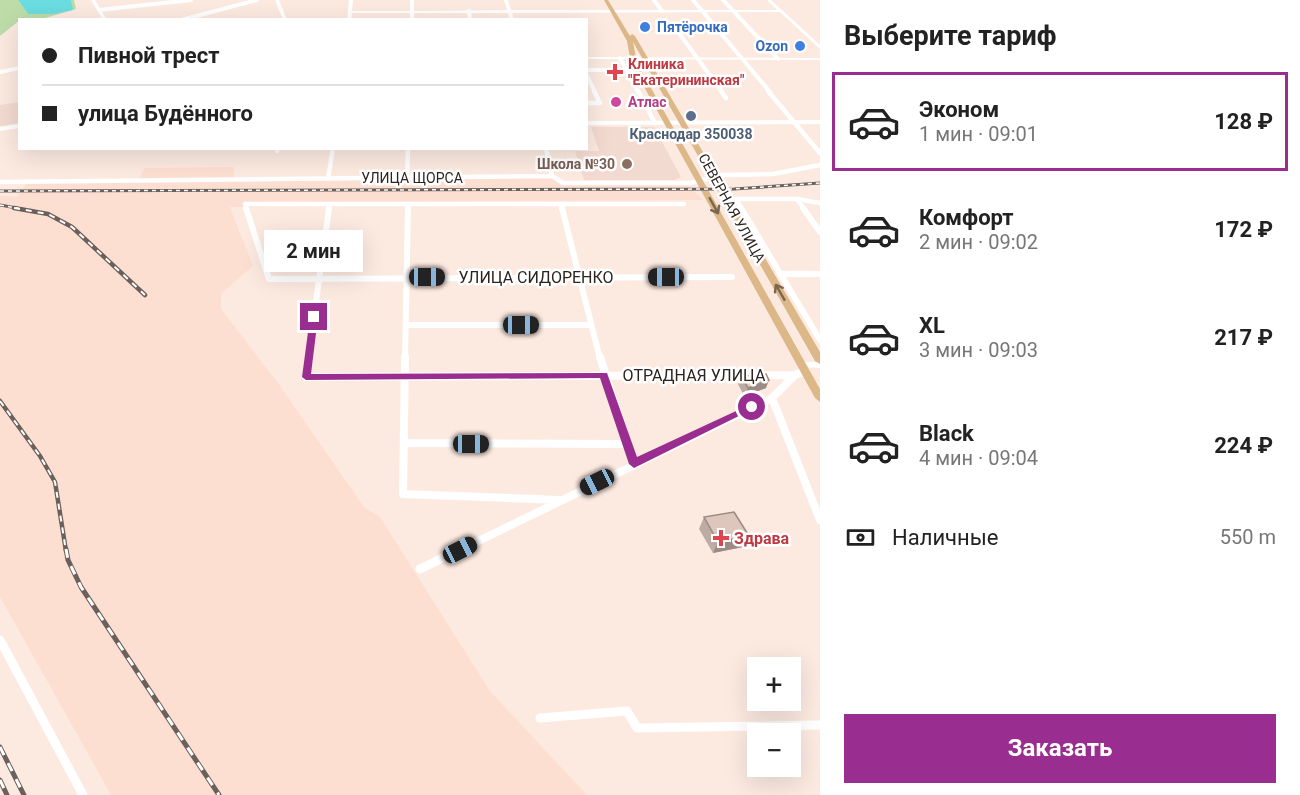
<!DOCTYPE html>
<html lang="ru">
<meta charset="utf-8">
<style>
body{margin:0;font-family:Roboto,sans-serif;background:#f6f6f6;color:#222;height:100vh;display:flex;flex-direction:column;font-size:22px;white-space:nowrap}
*{box-sizing:border-box;margin:0}
p{font-size:20px;color:#767676}
.icon{flex:none;width:33px;height:33px;fill:none;stroke:currentColor;stroke-width:2;stroke-linecap:round;stroke-linejoin:round}
.map{position:relative;flex:1;overflow:hidden}
.panel{display:flex;flex-direction:column;background:#fff;width:480px}
.panel>*{flex:none}
.guide{position:absolute;left:18px;top:18px;width:570px;height:132px;border-radius:0px;box-shadow:0 6px 24px #0002;display:grid;align-content:center;height:132px;padding:0 24px;background:#fff}
.buttons{position:absolute;left:747px;top:657px;display:grid;gap:12px}
.buttons a{display:grid;place-items:center;width:54px;height:54px;border-radius:0px;background:#fff;box-shadow:0 6px 24px #0002;font-size:30px}
.end{position:absolute;width:27px;height:27px;margin:-14px;border:8px solid #992e90;background:#fff;box-shadow:0 0 0 3px #fff}
.from{border-radius:50%}
.bubble{position:absolute;height:42px;border-radius:0px;background:#fff;box-shadow:0 6px 24px #0002;font-size:20px;font-weight:700;line-height:42px;text-align:center}
.car{position:absolute;width:18px;height:36px;margin:-18px -9px;border-radius:8px;box-shadow:0 0 4px 2px #0007;background:linear-gradient(#222 24%,#8ab4d8 0 40%,#222 0 76%,#8ab4d8 0 86%,#222 0)}
.guide b{display:flex;align-items:center;gap:21px;height:57px;font-size:22px}
.guide b+b{border-top:2px solid #e0e0e0}
.guide i{width:15px;height:15px;background:#222}
ul{padding:0;list-style:none}
li{display:flex;align-items:center;gap:18px;height:99px;margin:0 12px 9px;padding:0 12px;border:3px solid transparent;border-radius:0px}
li div{flex:1}
li b{display:block;font-size:22px}
li em{font-style:normal;font-weight:700}
li.active{border-color:#992e90}
li>.icon{width:54px;height:54px;stroke-width:1.5}
h2{padding:0 24px;font-size:27px;line-height:72px}
.pay{display:flex;align-items:center;gap:15px;height:66px;padding:0 24px;font-size:22px}
.pay p{margin-inline-start:auto}
.cta{display:flex;gap:12px;margin-top:auto;padding:12px 24px}
.cta a{flex:1;height:69px;border-radius:0px;background:#992e90;color:#fff;font-size:24px;font-weight:700;line-height:69px;text-align:center}
main{display:flex;flex:1;min-height:0}
.map>svg:first-child{display:block}
</style>
<main>
<div class="map">
<svg width="820" height="795" viewBox="0 0 820 795">
<rect width="100%" height="100%" fill="#fceae1"/>
<path fill="#fddfd1" d="M234,167V178L550,176L563,185H688L703,200L333,202L330,206L230,207L253,266L221,294V309L278,383L364,507L380,517L490,691L587,795H111L0,597V196L17,197L27,183L137,181L145,168Z"/>
<path fill="#f3dad1" d="M19,102V123L0,126V105Z
M591,127H654L681,177L675,180H584L575,151H599Z"/>
<path fill="#bddca8" d="M0,0H18L28,14L71,0H74L76,9L42,19L20,20L0,36Z"/>
<path fill="#6bdce0" d="M18,0H71L73,10L54,14H28Z"/>
<g fill="none" stroke-linecap="round" stroke-linejoin="round">
<path stroke="#fff" stroke-width="4" d="M654,0L662,11
M693,0L770,92
M723,0L778,59
M99,10L191,0
M469,11L470,20
M181,20L257,0
M676,29L722,92
M620,58L638,92
M586,70H626
M0,72L20,68
M586,74L595,92"/>
<path stroke="#fff" stroke-width="4.5" d="M638,91L655,123
M721,91L726,98
M768,91L820,153
M586,103H600L594,91
M546,148L552,176
M277,151L278,148
M328,179L333,148
M407,179L408,148
M0,182L552,176L563,183H690L721,175L773,174L820,165
M797,199L804,209
M561,204L562,209
M247,209L245,204H684
M328,209L329,205
M408,209V206
M742,209L736,199H797L820,203"/>
<path stroke="#fff" stroke-width="6" d="M246,208L269,279L732,277
M562,208L600,359
M741,208L820,340
M803,208L820,232
M780,274H820
M406,325H590
M308,359L329,208
M405,359L408,208"/>
<path stroke="#fff" stroke-width="8" d="M309,357L306,377L794,375L806,371
M405,357L403,494L559,500
M600,357L634,464
M772,398L820,520
M404,443L626,444
M458,551L772,398L795,375"/>
<path stroke="#fff" stroke-width="9" d="M420,569L461,549
M0,640L83,795
M540,718L627,711L637,728L820,725"/>
<path fill="#fff" fill-rule="evenodd" d="M91,0H95L107,20H103Z
M275,0H279L287,20H283Z
M349,0H353L352,11H410V0H414V11L507,10L504,0H508L511,10H777L767,0H771L820,45V49L780,12L512,13L514,20H510L508,13H414V20H410V13H352L351,20H347Z
M586,57L820,58V60L586,59Z
M820,120V124L586,125V121Z
M20,124V128L0,131V127Z
M803,362H820V368L800,367L799,365Z"/>
<path fill="#dcb788" fill-rule="evenodd" d="M604,0H608L630,36L632,34L635,36L820,352V364L815,361L633,42L637,63L820,389V402L815,398L631,63L627,41Z"/>
<g stroke="#6b605b" stroke-width="3">
<path id="rail-far2" d="M0,191L734,189L820,183
M0,205L22,209"/>
</g>
<g stroke="#6b605b" stroke-width="4.5">
<path id="rail-far1" d="M14,208L48,214L72,227L145,295
M0,401L40,456L55,482L66,551"/>
</g>
<g stroke="#6b605b" stroke-width="5">
<path id="rail" d="M66,549L68,560L81,587L219,795
M0,747L24,795
M0,780L7,795"/>
</g>
<use href="#rail-far2" stroke="#fff" stroke-width="1.5" stroke-dasharray="4" stroke-linecap="butt"/>
<use href="#rail-far1" stroke="#fff" stroke-width="2" stroke-dasharray="6" stroke-linecap="butt"/>
<use href="#rail" stroke="#fff" stroke-width="3" stroke-dasharray="9" stroke-linecap="butt"/>
</g>
<path fill="#beaba3" d="M741,376L766,388L744,396L738,384Z
M704,517L743,547L713,553L699,529Z"/>
<path fill="#9b8b84" d="M769,380L766,388L744,396L748,388Z
M749,536L743,547L713,553L718,542Z"/>
<path fill="#ddc7bd" stroke="#9b8b84" stroke-width="1.5" d="M766,374L769,380L748,388L741,376Z
M734,512L749,536L718,542L704,517Z"/>
<defs><path id="oneway-shaft" d="M-6 0H5M1.5-3L5.5 0L1.5 3" fill="none" stroke-width="1.6" stroke-linecap="round" stroke-linejoin="round" transform="scale(1.5)"/></defs>
<g stroke="#7b664f">
<use href="#oneway-shaft" transform="translate(714 206) rotate(61)"/>
<use href="#oneway-shaft" transform="translate(780 292) rotate(-120)"/>
</g>
<path fill="#992e90" d="M314,315L318,317L311,374L607,373L637,457L749,405L757,407L634,468L629,464L600,378L306,380L302,377L310,317Z"/>
<g fill="#3f7fe0" stroke="#fff" stroke-width="2">
<circle cx="645" cy="27" r="6"/>
<circle cx="800" cy="46" r="6"/>
</g>
<g fill="#e0444e" stroke="#fff" stroke-width="2">
<path d="M612 63h6v6h6v6h-6v6h-6v-6h-6v-6h6z"/>
<path d="M718 529h6v6h6v6h-6v6h-6v-6h-6v-6h6z"/>
</g>
<circle fill="#d1479c" stroke="#fff" stroke-width="2" cx="616" cy="102" r="6"/>
<circle fill="#5c6f8a" stroke="#fff" stroke-width="2" cx="691" cy="116" r="6"/>
<circle fill="#8d6e63" stroke="#fff" stroke-width="2" cx="627" cy="164" r="6"/>
<g text-anchor="middle" stroke-width="5" stroke-linejoin="round" paint-order="stroke">
<g font-size="14" font-weight="bold" fill="#366cbe" stroke="#fff" text-anchor="start">
<text x="657" y="32">Пятёрочка</text>
<text x="788" y="51" text-anchor="end">Ozon</text>
</g>
<g font-size="14" font-weight="bold" fill="#be3a42" stroke="#fff" text-anchor="start">
<text x="628" y="69">Клиника<tspan x="628" dy="16">"Екатерининская"</tspan></text>
</g>
<g font-size="14" font-weight="bold" fill="#b23c85" stroke="#fff" text-anchor="start">
<text x="628" y="107">Атлас</text>
</g>
<g font-size="14" font-weight="bold" fill="#4e5e75" stroke="#fff">
<text x="691" y="139">Краснодар 350038</text>
</g>
<g font-size="14" font-weight="bold" fill="#785e54" stroke="#fff" text-anchor="end">
<text x="615" y="169">Школа №30</text>
</g>
<g font-size="14" fill="#2c2420" stroke="#fff">
<text x="412" y="183">УЛИЦА ЩОРСА</text>
<text transform="translate(732 208) rotate(61)" y="5">СЕВЕРНАЯ УЛИЦА</text>
</g>
<g font-size="16" fill="#2c2420" stroke="#fff">
<text x="536" y="283">УЛИЦА СИДОРЕНКО</text>
<text x="694" y="381">ОТРАДНАЯ УЛИЦА</text>
</g>
<g font-size="16" font-weight="bold" fill="#be3a42" stroke="#fff" text-anchor="start">
<text x="734" y="544">Здрава</text>
</g>
</g>
</svg>
<div class="buttons">
<a>+</a>
<a>−</a>
</div>
<i class="end from" style="left:752px;top:407px"></i>
<i class="end" style="left:314px;top:317px"></i>
<div class="bubble" style="left:264px;top:230px;width:99px">2 мин</div>
<i class="car" style="left:427px;top:277px;rotate:90deg"></i>
<i class="car" style="left:666px;top:277px;rotate:270deg"></i>
<i class="car" style="left:521px;top:325px;rotate:90deg"></i>
<i class="car" style="left:471px;top:444px;rotate:90deg"></i>
<i class="car" style="left:597px;top:482px;rotate:244deg"></i>
<i class="car" style="left:460px;top:550px;rotate:63deg"></i>
<div class="guide">
<b><i class="from"></i>Пивной трест</b>
<b><i></i>улица Будённого</b>
</div>
</div>
<section class="panel">
<h2>Выберите тариф</h2>
<ul>
<li class="active"><svg class="icon" aria-label="car" viewBox="0 0 24 24"><path d="M5 17H2v-5l4-1 3-4h7l3 4 3 1v5h-3M9 17h6M6 11h13"/><circle cx="7" cy="17" r="2"/><circle cx="17" cy="17" r="2"/></svg><div><b>Эконом</b><p>1 мин · 09:01</p></div><em>128 ₽</em></li>
<li><svg class="icon" aria-label="car" viewBox="0 0 24 24"><path d="M5 17H2v-5l4-1 3-4h7l3 4 3 1v5h-3M9 17h6M6 11h13"/><circle cx="7" cy="17" r="2"/><circle cx="17" cy="17" r="2"/></svg><div><b>Комфорт</b><p>2 мин · 09:02</p></div><em>172 ₽</em></li>
<li><svg class="icon" aria-label="car" viewBox="0 0 24 24"><path d="M5 17H2v-5l4-1 3-4h7l3 4 3 1v5h-3M9 17h6M6 11h13"/><circle cx="7" cy="17" r="2"/><circle cx="17" cy="17" r="2"/></svg><div><b>XL</b><p>3 мин · 09:03</p></div><em>217 ₽</em></li>
<li><svg class="icon" aria-label="car" viewBox="0 0 24 24"><path d="M5 17H2v-5l4-1 3-4h7l3 4 3 1v5h-3M9 17h6M6 11h13"/><circle cx="7" cy="17" r="2"/><circle cx="17" cy="17" r="2"/></svg><div><b>Black</b><p>4 мин · 09:04</p></div><em>224 ₽</em></li>
</ul>
<div class="pay"><svg class="icon" aria-label="cash" viewBox="0 0 24 24"><path d="M3 7h18v10H3z"/><circle cx="12" cy="12" r="2"/></svg>Наличные<p>550 m</p></div>
<div class="cta"><a>Заказать</a></div>
</section>
</main>
